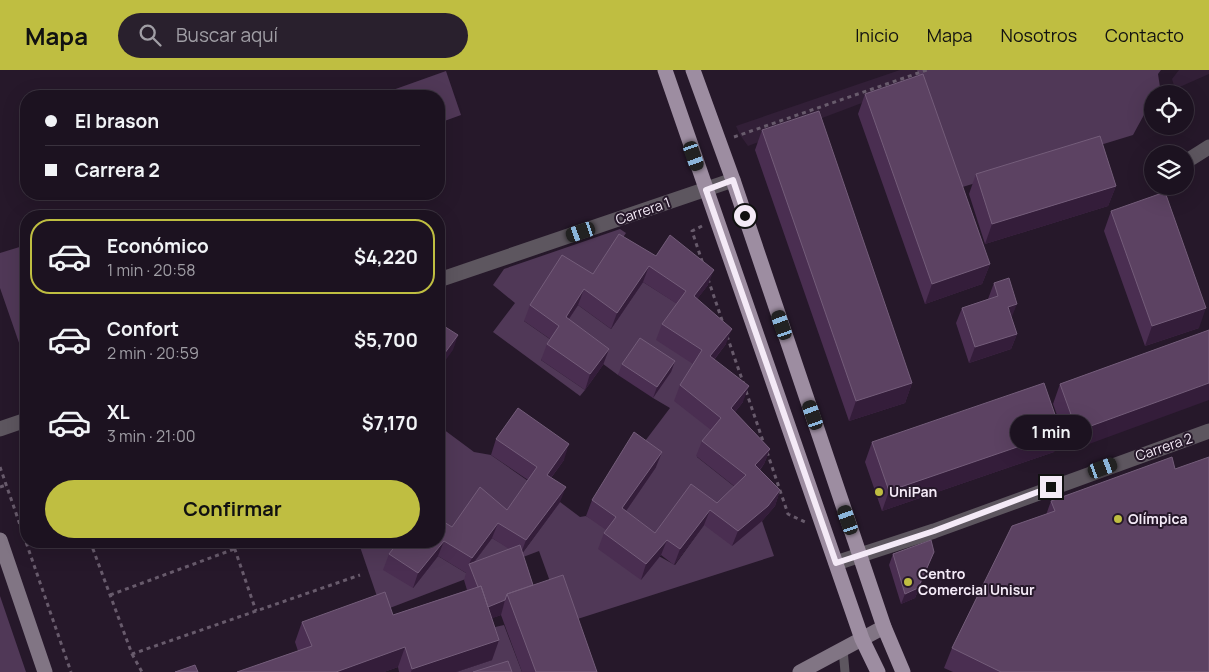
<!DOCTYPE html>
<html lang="es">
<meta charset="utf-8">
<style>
body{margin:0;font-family:Manrope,sans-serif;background:#29202d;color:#f1f3f6;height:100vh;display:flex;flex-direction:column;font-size:19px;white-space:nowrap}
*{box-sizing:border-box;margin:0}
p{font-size:16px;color:#a09ea5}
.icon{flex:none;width:28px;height:28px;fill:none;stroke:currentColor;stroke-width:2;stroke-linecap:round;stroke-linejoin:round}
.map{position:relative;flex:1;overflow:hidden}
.panel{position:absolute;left:20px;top:140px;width:425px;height:338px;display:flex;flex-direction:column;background:#1c1220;border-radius:20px;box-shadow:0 5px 20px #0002,0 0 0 1px #3a323e}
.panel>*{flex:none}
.guide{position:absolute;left:20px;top:20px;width:425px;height:110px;border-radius:20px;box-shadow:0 5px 20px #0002,0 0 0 1px #3a323e;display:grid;align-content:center;height:110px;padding:0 25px;background:#1c1220}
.fabs{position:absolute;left:1144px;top:15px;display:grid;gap:10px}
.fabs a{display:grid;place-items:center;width:50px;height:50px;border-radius:50%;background:#1c1220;box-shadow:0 5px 20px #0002,0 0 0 1px #3a323e;font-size:25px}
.end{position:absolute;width:22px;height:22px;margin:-11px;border:6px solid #f4eaf7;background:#111;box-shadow:0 0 0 2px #111}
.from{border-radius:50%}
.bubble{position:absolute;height:35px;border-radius:18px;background:#1c1220;box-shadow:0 5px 20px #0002,0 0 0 1px #3a323e;font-size:16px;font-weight:700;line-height:35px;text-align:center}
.car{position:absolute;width:15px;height:30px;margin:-15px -8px;border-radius:6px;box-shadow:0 0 4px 1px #0007;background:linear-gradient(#222 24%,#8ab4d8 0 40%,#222 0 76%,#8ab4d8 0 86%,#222 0)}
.guide b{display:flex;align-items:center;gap:18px;height:48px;font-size:19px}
.guide b+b{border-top:1px solid #3a323e}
.guide i{width:12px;height:12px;background:#f1f3f6}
ul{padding:9px 0 0;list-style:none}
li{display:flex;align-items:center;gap:15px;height:75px;margin:0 10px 8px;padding:0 15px;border:2px solid transparent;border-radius:20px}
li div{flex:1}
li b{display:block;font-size:19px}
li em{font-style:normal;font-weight:700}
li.on{border-color:#bfbe41}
li>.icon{width:45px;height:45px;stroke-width:1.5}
.primary-button{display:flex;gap:10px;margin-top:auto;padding:10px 25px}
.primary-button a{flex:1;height:58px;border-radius:30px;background:#bfbe41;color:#111;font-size:20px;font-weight:700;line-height:58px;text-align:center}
header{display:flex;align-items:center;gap:30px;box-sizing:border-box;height:70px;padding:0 25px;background:#bfbe41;color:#111}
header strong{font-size:24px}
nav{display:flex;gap:28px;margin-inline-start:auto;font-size:18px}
.search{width:350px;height:45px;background:#29202d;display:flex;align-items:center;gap:12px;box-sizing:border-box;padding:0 18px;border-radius:28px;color:#a09ea5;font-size:19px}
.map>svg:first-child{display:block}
</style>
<header>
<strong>Mapa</strong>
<div class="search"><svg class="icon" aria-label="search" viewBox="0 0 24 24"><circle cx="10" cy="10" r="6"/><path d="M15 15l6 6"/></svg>Buscar aquí</div>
<nav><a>Inicio</a><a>Mapa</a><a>Nosotros</a><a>Contacto</a></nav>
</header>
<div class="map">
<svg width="1209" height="602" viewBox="0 0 1209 602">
<rect width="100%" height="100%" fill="#26182a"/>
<path fill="#321f37" d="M900,0H917L920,11L748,76L740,65L736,56Z
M1179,0H1209V4L1175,19L1172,9Z"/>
<path fill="#503857" d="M917,0H1161L1158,4L1160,17L1156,24H1152V30L1133,65L956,119Z
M446,1L461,45L439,53V26H376Z
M620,159L626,163L587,220L524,251L554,272L541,290L585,320L580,326L493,262L515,233L493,215L504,199Z
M26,175V293L0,218V183Z
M643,212L681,236L715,364L697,387L740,421L649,478L617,454L656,397L636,383L670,338L653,328L636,278L618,305L560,262L578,235L611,259Z
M439,356L474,382L491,385L531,413L502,455L447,473L439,468Z
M560,432L580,447L586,446L675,495L704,455L762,451L774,486L565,553L539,481L382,541L358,471H406L413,518L438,486L466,503L492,468L521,485Z
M0,526L26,602H0Z
M504,555L522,602H456L492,590L482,560Z"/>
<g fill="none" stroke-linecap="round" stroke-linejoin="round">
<path stroke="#685b6c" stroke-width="3" stroke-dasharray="4 4" stroke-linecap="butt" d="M734,67L927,0
M702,156L692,161L703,194
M708,209L723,253
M727,266L744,315
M746,321L764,374
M767,382L788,444L805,452
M0,397L71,602
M0,417L6,415
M90,471L132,584L360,505
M232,471L256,541
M110,525L256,471
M132,584L142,602"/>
<path stroke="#5d565f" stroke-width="9" d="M843,579L845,602"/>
<path stroke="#5d565f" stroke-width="15" d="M1190,89L1209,77
M439,210L733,110
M0,359L26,350
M836,493L934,461L1209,361"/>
<path stroke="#817584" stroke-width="15" d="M0,470L45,602
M800,602L884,557"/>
<path stroke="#9d8da1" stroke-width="15" d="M665,0L862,569L878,602
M693,0L733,110L884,557L903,602"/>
</g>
<path fill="#4a2e51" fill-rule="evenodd" d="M865,24L990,194L982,214L925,234L858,44Z
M762,60L912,313L905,333L849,351L755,80Z
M976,104L1116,116L1108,136L985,174L969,124Z
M1111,141L1199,258L1145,276L1104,161Z
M656,186L708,215L697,229L726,274L714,290L743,332L735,342L770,379L764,394L760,400L780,420L775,436L762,451L732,476L704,455L674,495L661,485L641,510L598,479L604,463L606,460L586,446L592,430L656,397L626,441L655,463L717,433L734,416L696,386L702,371L711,360L674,331L680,315L693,294L656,270L662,254L677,234L643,212L611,259L578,235L569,249L609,279L603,295L585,320L541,290L547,274L550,269L524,251L530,235L593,204Z
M994,213L1012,249L1017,264L1011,279L969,293L956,253L962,238L988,229Z
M1209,260L1070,381L1053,334L1060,314Z
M675,291L671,302L653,328L618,305L622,294Z
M1061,362L1054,382L882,441L865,392L872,372Z
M496,369L564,390L551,408L560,432L522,483L533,515L597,602H522L501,545L492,548L499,570L492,590L456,602H399L398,597L384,602H237L298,581L295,572L302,552L393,545L467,520L464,510L466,503L438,486L413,518L383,500L389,484L452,457L507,440L528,410L491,385ZM492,468L509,479L474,492Z
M1051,431L1209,602H953L944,598L952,578L1046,445Z
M934,482L915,528L901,534L889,495L893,484Z"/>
<path fill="#341d3a" d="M1116,116L1108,136L985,174L992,154Z
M990,194L982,214L925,234L932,214Z
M649,196L643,212L611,259L617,243Z
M714,200L708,215L688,241L694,226Z
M584,219L578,235L560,262L566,247Z
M1017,234L1011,249L1008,237Z
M1206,238L1199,258L1145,276L1152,256Z
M732,259L726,274L704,302L710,286Z
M1017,264L1011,279L969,293L975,277Z
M458,265L453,280L439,299V291Z
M609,279L603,295L585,320L590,304Z
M675,291L671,302L653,328L657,317Z
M912,313L905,333L849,351L856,331Z
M1209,313V330L1070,381L1077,361Z
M749,316L743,332L725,354L731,338Z
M1061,362L1054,382L882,441L889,421Z
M569,374L564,390L541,421L547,405Z
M770,379L764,394L750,411L755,395Z
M662,382L656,397L617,454L622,438Z
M566,417L560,432L520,486L526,470Z
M780,420L775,436L762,451L732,476L738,461Z
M710,440L704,455L674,495L680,479Z
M498,453L492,468L470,497L469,494L472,488Z
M667,470L661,485L641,510L646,494Z
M444,471L438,486L413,518L418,503Z
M934,482L915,528L901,534L905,524Z
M505,530L501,545L480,553L485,538Z
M499,570L492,590L456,602H411L412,599Z
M405,577L398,597L384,602H336Z"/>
<path fill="#5c4262" stroke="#745d7a" d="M923,4L990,194L932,214L865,24Z
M819,41L912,313L856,331L762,60Z
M1100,66L1116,116L992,154L976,104Z
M1165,122L1206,238L1152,256L1111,141Z
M619,164L656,186L670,165L714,200L694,226L732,259L710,286L749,316L731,338L770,379L755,395L780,420L768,436L738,461L710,440L680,479L667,470L646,494L604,463L616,447L592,430L634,362L662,382L622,438L655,463L691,414L717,433L746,405L702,371L721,348L680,315L702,280L662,254L686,221L649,196L617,243L584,219L566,247L609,279L590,304L547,274L559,256L530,235L562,185L593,204Z
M1009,208L1017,234L1008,237L1017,264L975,277L962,238L998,226L994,213Z
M439,253L458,265L439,291Z
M1209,260V313L1077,361L1060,314Z
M640,268L675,291L657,317L622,294Z
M1044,313L1061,362L889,421L872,372Z
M518,338L569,374L547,405L566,417L526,470L498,453L472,488L444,471L418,503L389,484L399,471H439V449L452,457L480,417L507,440L537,397L496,369Z
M1172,387L1175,399L1209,387V602H1001L952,578L1012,456L1055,441L1051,431Z
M931,470L934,482L918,518L905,524L893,484Z
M520,475L533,515L507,524L505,530L488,537L481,516L478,517L469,494Z
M563,505L597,602H536L507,524Z
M481,516L499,570L412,599L405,577L336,602H237L312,576L302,552L385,522L393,545Z
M508,591L512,602H473Z
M195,595L198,602H175Z"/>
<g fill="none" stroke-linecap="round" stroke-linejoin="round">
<path stroke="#f4eaf7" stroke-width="6" d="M745,146L733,110L706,120L836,493L934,461L1051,417"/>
</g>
<g fill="#bfbe41" stroke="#26182a" stroke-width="2">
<circle cx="879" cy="422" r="5"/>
<circle cx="1118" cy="449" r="5"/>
<circle cx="908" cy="512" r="5"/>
</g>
<g text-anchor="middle" stroke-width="4" stroke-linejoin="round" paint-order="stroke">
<g font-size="14" fill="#f4eaf7" stroke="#26182a">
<text transform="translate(643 141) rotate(-19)" y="5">Carrera 1</text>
<text transform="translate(1164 377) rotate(-19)" y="5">Carrera 2</text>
</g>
<g font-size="14" font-weight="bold" fill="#f4eaf7" stroke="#26182a" text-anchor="start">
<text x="889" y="427">UniPan</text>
<text x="1128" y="454">Olímpica</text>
<text x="918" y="509">Centro<tspan x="918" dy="16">Comercial Unisur</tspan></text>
</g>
</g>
</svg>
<div class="fabs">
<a><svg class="icon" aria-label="locate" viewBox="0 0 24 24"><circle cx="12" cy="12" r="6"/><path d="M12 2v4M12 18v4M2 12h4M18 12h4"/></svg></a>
<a><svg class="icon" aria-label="layers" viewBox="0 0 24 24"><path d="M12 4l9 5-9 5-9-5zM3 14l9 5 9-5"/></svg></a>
</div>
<i class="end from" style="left:745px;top:146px"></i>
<i class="end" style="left:1051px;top:417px"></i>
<div class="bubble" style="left:1010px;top:345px;width:82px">1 min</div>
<i class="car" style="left:694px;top:86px;rotate:161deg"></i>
<i class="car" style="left:581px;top:162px;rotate:251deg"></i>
<i class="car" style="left:782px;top:255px;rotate:341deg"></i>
<i class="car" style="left:813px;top:345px;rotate:341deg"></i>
<i class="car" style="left:1103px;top:398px;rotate:70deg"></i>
<i class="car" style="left:848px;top:450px;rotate:341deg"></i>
<div class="guide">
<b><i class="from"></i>El brason</b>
<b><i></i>Carrera 2</b>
</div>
<section class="panel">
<ul>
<li class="on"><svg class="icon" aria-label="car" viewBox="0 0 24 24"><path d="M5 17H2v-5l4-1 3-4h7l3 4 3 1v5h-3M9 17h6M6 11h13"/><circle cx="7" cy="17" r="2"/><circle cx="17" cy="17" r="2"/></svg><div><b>Económico</b><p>1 min · 20:58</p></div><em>$4,220</em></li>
<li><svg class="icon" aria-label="car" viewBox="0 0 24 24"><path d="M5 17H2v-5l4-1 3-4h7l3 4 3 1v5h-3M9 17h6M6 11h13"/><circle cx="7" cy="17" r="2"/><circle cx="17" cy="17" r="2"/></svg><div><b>Confort</b><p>2 min · 20:59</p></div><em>$5,700</em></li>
<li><svg class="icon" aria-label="car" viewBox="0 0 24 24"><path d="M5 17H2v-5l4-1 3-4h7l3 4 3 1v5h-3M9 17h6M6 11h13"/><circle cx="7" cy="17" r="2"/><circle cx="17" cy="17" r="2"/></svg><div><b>XL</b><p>3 min · 21:00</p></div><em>$7,170</em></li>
</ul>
<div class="primary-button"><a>Confirmar</a></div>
</section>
</div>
